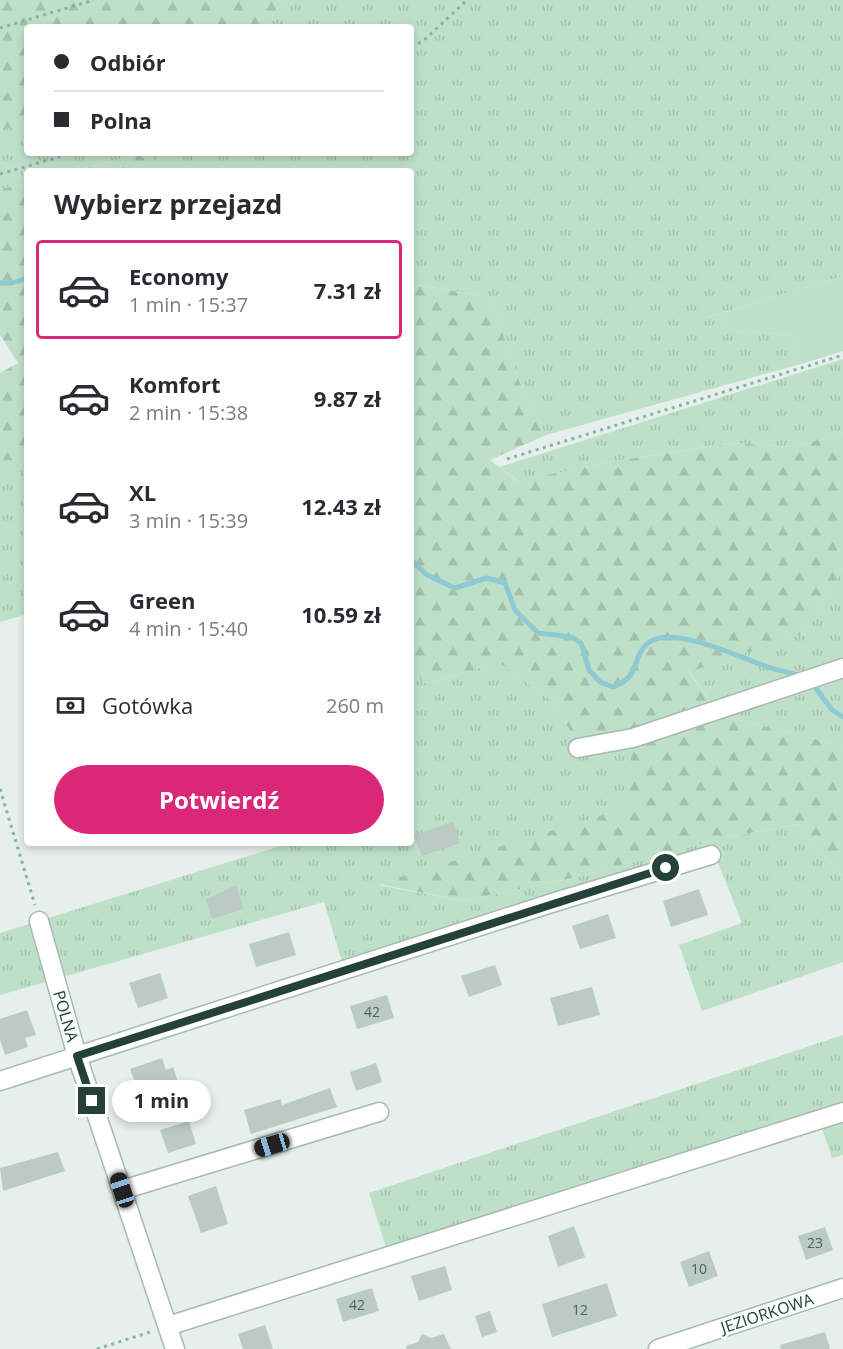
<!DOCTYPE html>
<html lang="pl">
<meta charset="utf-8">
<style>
body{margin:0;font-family:"Open Sans",sans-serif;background:#f7f7f7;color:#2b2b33;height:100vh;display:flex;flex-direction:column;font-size:22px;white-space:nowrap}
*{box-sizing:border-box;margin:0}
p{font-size:20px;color:#7c7c81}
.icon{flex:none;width:33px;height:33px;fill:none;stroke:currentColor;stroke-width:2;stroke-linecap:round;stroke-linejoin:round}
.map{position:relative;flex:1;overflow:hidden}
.details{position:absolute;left:24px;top:168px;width:390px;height:678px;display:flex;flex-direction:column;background:#fff;border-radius:6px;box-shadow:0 3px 9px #0003}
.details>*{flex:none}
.hud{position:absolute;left:24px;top:24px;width:390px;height:132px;border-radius:6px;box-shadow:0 3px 9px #0003;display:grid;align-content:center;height:132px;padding:0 30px;background:#fff}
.end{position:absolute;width:27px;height:27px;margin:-14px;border:8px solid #24423a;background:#fff;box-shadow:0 0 0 3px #fff}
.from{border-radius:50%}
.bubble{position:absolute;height:42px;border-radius:21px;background:#fff;box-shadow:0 3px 9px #0003;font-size:20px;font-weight:700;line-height:42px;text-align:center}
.car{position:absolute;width:18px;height:36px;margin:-18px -9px;border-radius:8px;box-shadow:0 0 4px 2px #0007;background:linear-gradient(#222 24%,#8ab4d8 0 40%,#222 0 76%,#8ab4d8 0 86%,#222 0)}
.hud b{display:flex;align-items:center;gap:21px;height:57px;font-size:22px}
.hud b+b{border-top:2px solid #e1e1e2}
.hud i{width:15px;height:15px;background:#2b2b33}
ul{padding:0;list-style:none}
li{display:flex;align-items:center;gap:18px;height:99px;margin:0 12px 9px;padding:0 18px;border:3px solid transparent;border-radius:6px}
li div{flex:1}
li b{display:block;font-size:22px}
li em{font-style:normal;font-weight:700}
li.selected{border-color:#db2777}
li>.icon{width:54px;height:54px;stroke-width:1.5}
h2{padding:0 30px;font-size:27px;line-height:72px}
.pay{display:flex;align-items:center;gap:15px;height:66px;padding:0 30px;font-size:22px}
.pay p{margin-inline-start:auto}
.button{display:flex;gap:12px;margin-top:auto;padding:12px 30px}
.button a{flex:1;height:69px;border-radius:36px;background:#db2777;color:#fff;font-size:24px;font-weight:700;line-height:69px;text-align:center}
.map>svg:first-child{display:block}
</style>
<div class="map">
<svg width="843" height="1349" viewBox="0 0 843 1349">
<defs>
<pattern id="grass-tufts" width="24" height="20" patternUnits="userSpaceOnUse" patternTransform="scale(1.5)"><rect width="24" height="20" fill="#bfe0c8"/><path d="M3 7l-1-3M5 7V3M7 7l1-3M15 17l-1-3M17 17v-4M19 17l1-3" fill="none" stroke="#a4c1ad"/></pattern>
<pattern id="forest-firs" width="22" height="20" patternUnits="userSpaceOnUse" patternTransform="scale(1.5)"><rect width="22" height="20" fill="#bfe0c8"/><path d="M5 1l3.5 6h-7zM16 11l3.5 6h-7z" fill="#a4c1ad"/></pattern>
</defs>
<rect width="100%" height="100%" fill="#e6efeb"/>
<path fill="url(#grass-tufts)" d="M297,0H843V276L709,317L735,331L791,335L801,364L546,435L520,383L490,297L411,284V171H156L152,153H411V27H262L279,7Z
M27,123V153H145L73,171H27V183L0,189V131Z
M843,359V433L793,447L732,443L615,461L518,481L499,467Z
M0,459L27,463V614L0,622Z
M843,569V746L720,715L689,671L805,633Z
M498,662L556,703L578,748L633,738L627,808L379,885L463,901L577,877L722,838L798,824L843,878V962L702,1011L679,945L742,923L717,860L343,965L324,902L0,995V933L290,843H411V672L427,684Z
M843,1035V1155L832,1158L816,1111L387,1251L369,1193Z"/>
<path fill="url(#forest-firs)" d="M0,0H297L279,7L262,27H27V123L0,131Z
M145,153H152L156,171H73Z
M27,183V463L0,459V373L18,363L0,335V189Z
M411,284L490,297L520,383L546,435L490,460L517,481L615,461L733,443L793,447L843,433V569L805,633L689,672L720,715L843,746V878L798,824L722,838L577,877L463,901L378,884L626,808L633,739L578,748L556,703L498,662L427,684L411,672Z"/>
<path fill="#bfe0c8" d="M843,276V351L801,364L791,335L735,331L709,317Z"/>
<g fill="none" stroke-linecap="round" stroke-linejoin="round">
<path stroke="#8ec9d4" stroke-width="5" d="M0,283H12L27,278
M411,560L427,575L455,588L487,578L505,583L515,610L538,633L572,637L581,643L589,670L600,682L613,687C644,674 629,660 648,643C672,623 745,660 771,668C782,672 792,672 802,677
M812,683L832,710L843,717"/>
</g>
<path fill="#bbcac4" d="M453,822L460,843L422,856L414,835Z
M236,885L244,909L212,919L206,899Z
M699,889L708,915L671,927L663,901Z
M608,914L616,938L580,949L572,926Z
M289,932L296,955L256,967L249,944Z
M495,965L502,985L469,997L461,976Z
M160,973L168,998L138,1008L129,983Z
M592,987L600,1015L558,1026L550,998Z
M387,995L394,1018L357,1029L350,1006Z
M27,1010L36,1035L25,1038L28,1047L5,1055L0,1040V1019Z
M162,1058L166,1070L173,1067L180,1088L140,1101H131L127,1089L136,1085L130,1069Z
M376,1063L382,1082L356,1091L350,1072Z
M330,1088L337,1107L251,1134L244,1110L281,1099L282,1105Z
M189,1121L196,1144L168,1153L160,1130Z
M58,1152L65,1171L3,1191L0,1168Z
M216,1186L228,1224L201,1233L188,1196Z
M574,1226L585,1257L558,1267L548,1236Z
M825,1227L833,1250L806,1260L798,1236Z
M709,1251L718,1276L689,1287L680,1262Z
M445,1266L452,1290L419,1301L411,1276Z
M607,1283L617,1316L552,1337L542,1304Z
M372,1288L379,1311L343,1322L336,1299Z
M490,1311L497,1332L482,1337L475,1316Z
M265,1325L273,1349H243L238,1334Z
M825,1332L830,1349H781L780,1345Z
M422,1334L431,1338L444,1334L451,1349H407L406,1346L418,1342Z"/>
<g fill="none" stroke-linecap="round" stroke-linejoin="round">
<g stroke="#a8b8b2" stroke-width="21">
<path id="minor" d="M578,748L633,738L843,668
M39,921L77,1056L175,1349
M0,1081L555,902L711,855
M122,1190L379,1112
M168,1326L843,1112
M658,1349L843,1288"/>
</g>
<path stroke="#86b3a5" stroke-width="3" stroke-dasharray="3 4.5" stroke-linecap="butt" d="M0,28L94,0
M411,46L422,42L467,0
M0,174L73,153
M507,459L843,355
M0,789L35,905
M97,1349L153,1331"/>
<use href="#minor" stroke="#fff" stroke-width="18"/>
</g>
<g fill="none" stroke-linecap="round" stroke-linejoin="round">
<path stroke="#24423a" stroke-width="8" d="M92,1101L77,1056L666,868"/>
</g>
<g text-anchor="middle" stroke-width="5" stroke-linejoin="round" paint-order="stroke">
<g font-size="14" fill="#4a645c">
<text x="372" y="1017">42</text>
<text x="815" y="1248">23</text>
<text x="699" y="1274">10</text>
<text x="357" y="1310">42</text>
<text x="580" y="1315">12</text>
</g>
<g font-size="16" fill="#24423a" stroke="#f7fbf9">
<text transform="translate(66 1016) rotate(74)" y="6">POLNA</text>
<text transform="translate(767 1313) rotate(-18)" y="6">JEZIORKOWA</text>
</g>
</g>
</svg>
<i class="end from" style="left:666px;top:868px"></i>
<i class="end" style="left:92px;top:1101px"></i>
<div class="bubble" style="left:112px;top:1080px;width:99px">1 min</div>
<i class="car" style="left:272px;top:1145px;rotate:253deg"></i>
<i class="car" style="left:122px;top:1190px;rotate:342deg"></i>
<div class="hud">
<b><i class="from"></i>Odbiór</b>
<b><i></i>Polna</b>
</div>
<section class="details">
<h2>Wybierz przejazd</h2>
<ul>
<li class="selected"><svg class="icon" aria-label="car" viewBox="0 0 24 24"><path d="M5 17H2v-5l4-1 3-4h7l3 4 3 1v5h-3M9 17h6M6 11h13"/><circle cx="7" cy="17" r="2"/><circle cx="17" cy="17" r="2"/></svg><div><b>Economy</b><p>1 min · 15:37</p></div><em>7.31 zł</em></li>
<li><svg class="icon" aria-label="car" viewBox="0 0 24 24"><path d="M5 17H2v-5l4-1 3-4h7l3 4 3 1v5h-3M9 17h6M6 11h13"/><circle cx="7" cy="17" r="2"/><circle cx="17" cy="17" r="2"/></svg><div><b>Komfort</b><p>2 min · 15:38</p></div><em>9.87 zł</em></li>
<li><svg class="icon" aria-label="car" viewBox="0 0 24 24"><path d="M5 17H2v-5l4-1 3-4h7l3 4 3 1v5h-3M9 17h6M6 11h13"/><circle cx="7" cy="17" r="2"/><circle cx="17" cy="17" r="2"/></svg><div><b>XL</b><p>3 min · 15:39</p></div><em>12.43 zł</em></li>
<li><svg class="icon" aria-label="car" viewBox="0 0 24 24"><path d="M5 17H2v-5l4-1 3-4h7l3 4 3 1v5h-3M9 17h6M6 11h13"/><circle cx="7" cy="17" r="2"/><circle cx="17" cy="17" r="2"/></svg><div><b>Green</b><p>4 min · 15:40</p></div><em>10.59 zł</em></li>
</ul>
<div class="pay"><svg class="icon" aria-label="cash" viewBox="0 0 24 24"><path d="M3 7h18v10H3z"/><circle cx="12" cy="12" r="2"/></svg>Gotówka<p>260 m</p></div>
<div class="button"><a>Potwierdź</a></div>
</section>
</div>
